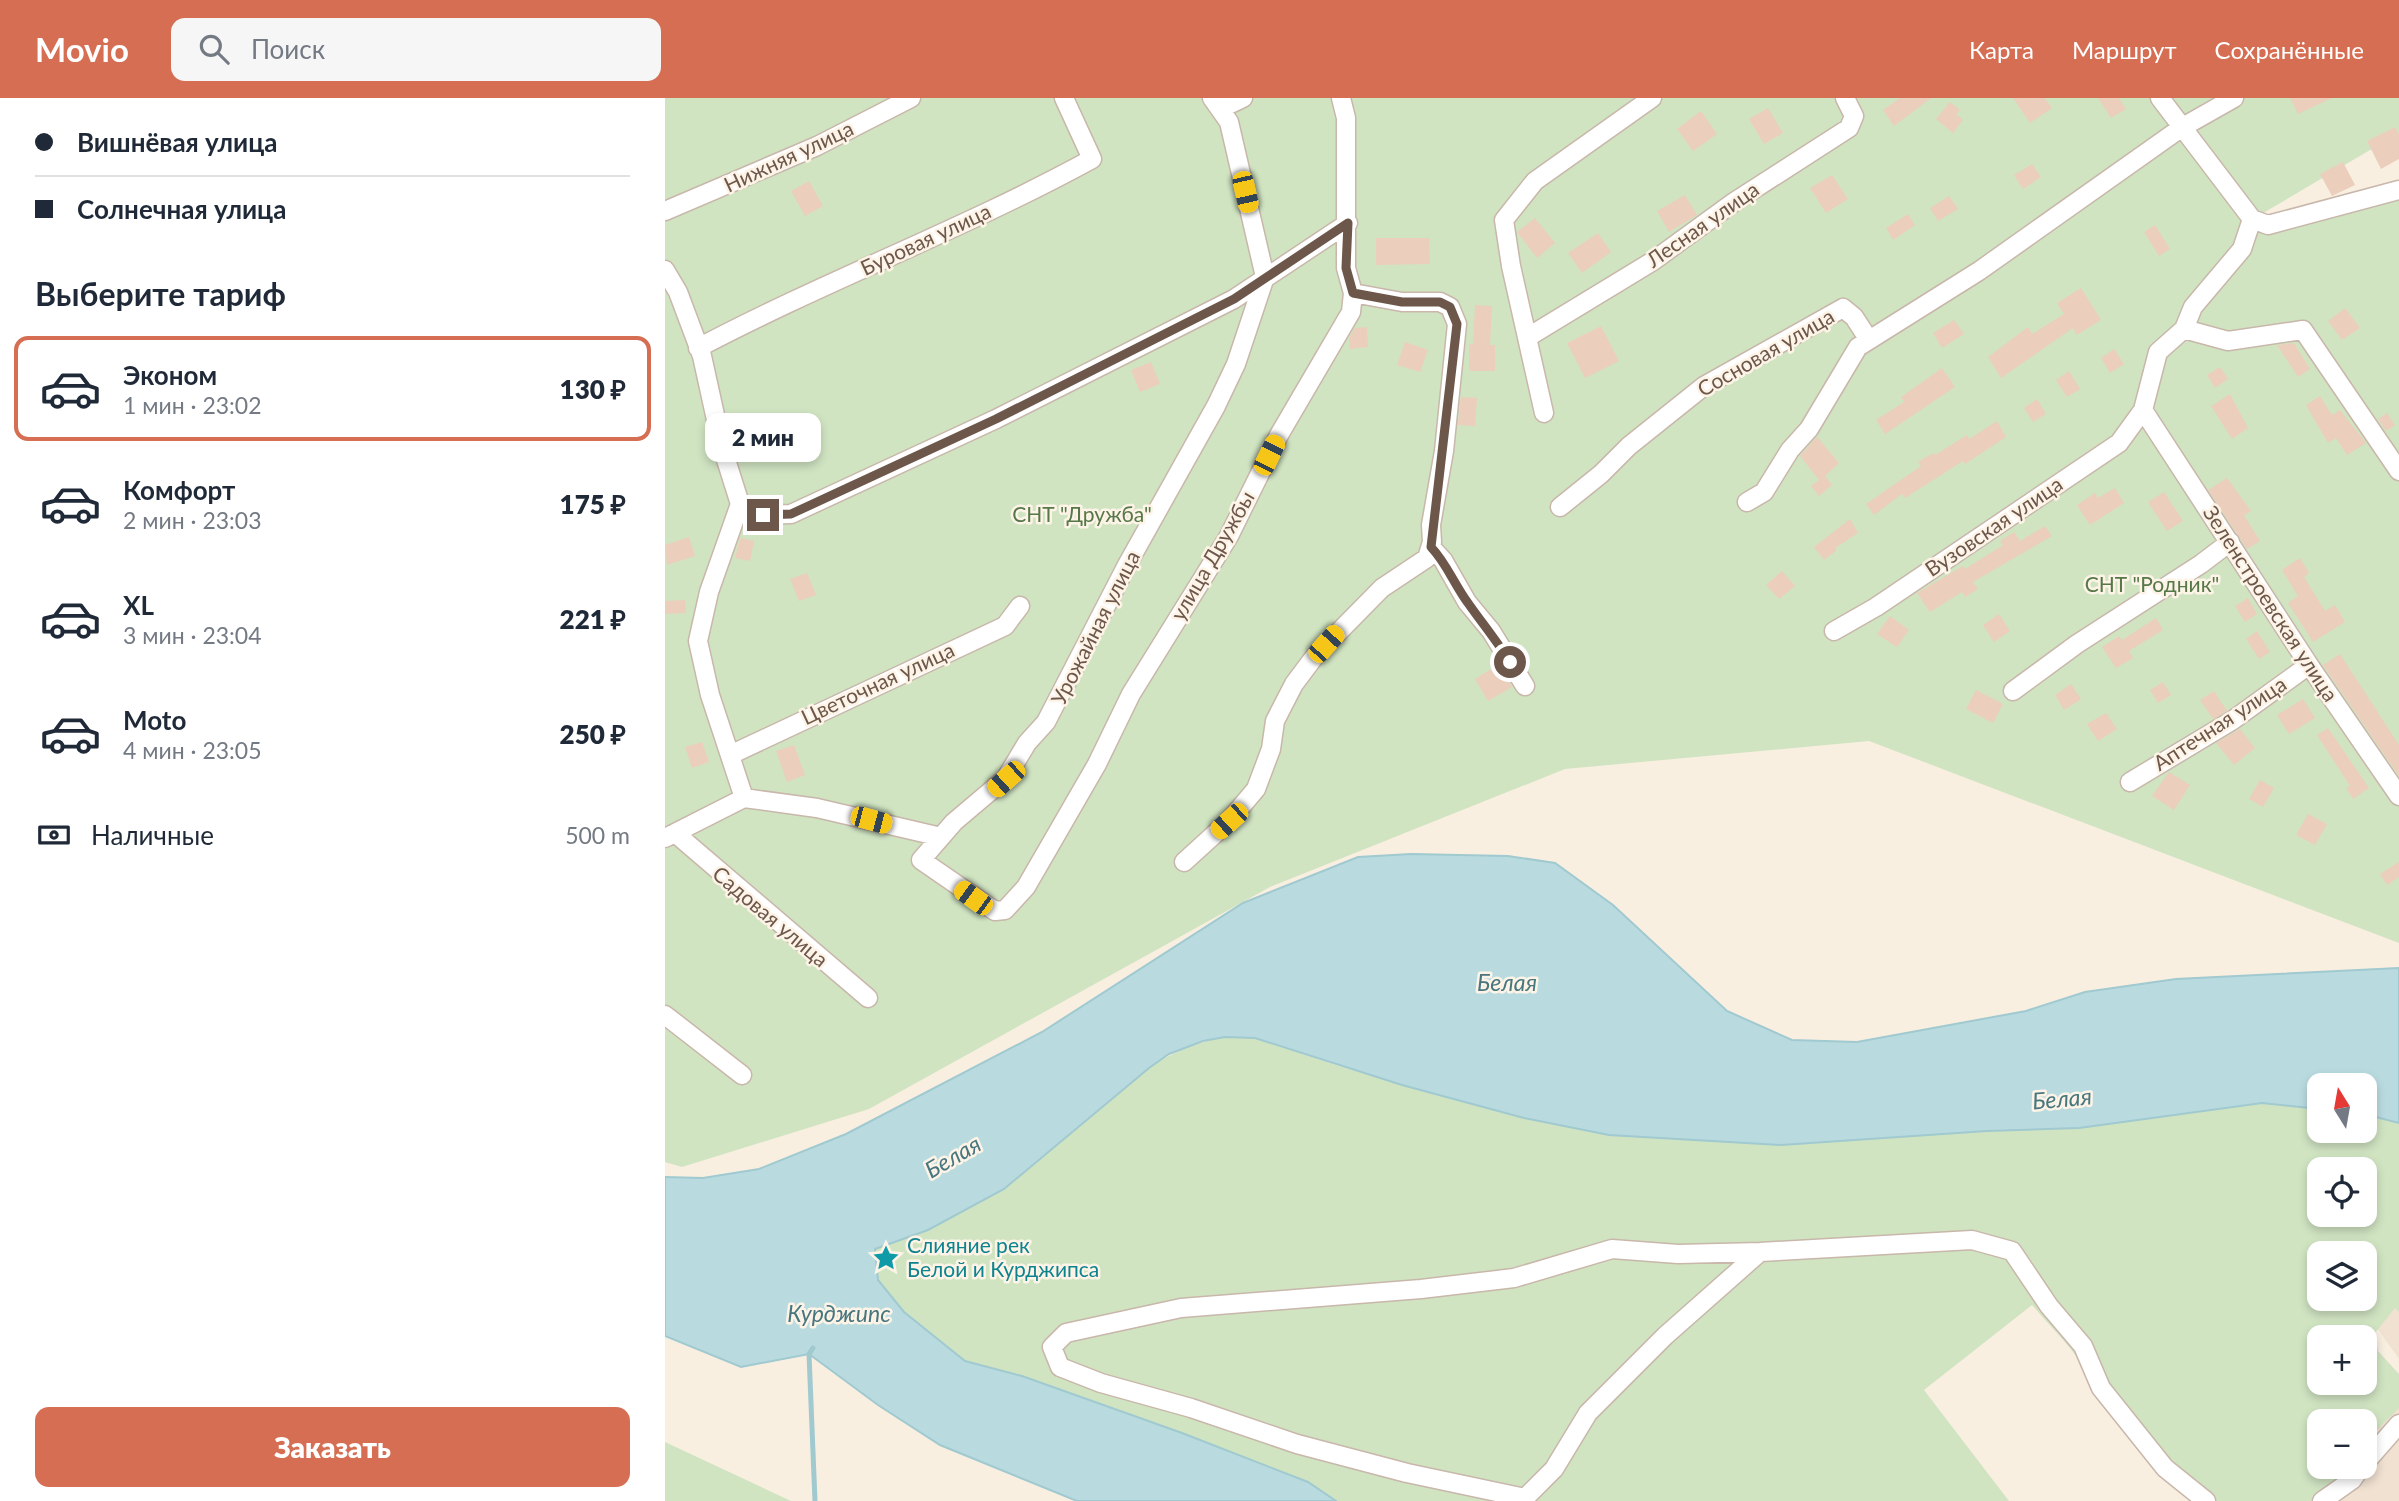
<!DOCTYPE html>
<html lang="ru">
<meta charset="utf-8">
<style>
body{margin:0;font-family:Lato,sans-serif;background:#f6f6f7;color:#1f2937;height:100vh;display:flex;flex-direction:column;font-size:26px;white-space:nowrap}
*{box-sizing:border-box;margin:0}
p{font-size:23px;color:#747a83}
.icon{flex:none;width:38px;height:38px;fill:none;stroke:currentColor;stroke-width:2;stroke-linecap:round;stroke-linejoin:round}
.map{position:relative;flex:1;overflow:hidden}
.details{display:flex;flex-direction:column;background:#fff;width:665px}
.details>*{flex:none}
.top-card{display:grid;align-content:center;height:154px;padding:0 35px;background:#fff}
.needle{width:46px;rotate:349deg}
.controls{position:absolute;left:1642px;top:975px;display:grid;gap:14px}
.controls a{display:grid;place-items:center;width:70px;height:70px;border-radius:14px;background:#fff;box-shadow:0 4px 10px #0003;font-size:35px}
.end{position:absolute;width:32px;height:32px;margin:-16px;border:9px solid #6d574b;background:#fff;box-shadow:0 0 0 4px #fff}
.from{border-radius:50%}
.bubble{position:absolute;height:49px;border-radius:14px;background:#fff;box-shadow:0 4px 10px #0003;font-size:23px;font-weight:800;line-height:49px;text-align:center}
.car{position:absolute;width:21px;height:42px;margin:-21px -10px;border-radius:9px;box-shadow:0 0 5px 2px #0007;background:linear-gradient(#f5c518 24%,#345 0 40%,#f5c518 0 76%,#345 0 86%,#f5c518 0)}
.top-card b{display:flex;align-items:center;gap:24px;height:66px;font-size:26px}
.top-card b+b{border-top:2px solid #e0e1e3}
.top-card i{width:18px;height:18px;background:#1f2937}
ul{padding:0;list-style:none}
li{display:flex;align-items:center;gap:21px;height:105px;margin:0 14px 10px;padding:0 21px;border:4px solid transparent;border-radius:14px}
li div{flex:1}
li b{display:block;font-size:26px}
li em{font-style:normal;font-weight:800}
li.active{border-color:#d66e53}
li>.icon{width:63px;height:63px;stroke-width:1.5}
h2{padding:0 35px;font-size:32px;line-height:84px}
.pay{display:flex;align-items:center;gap:18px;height:77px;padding:0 35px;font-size:26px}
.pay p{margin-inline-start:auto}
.button{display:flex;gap:14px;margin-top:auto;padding:14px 35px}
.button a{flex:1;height:80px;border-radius:14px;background:#d66e53;color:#fff;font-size:28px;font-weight:800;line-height:80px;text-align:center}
header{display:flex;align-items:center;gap:42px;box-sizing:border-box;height:98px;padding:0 35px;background:#d66e53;color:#fff}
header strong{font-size:33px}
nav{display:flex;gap:38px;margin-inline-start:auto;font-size:24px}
.search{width:490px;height:63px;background:#f6f6f7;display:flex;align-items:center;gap:18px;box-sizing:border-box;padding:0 24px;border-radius:14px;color:#747a83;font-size:26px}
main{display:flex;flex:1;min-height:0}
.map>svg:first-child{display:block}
</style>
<header>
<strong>Movio</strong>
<div class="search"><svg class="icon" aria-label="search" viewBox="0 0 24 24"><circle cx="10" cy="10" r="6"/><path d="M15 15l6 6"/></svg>Поиск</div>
<nav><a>Карта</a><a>Маршрут</a><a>Сохранённые</a></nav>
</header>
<main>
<section class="details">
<div class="top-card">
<b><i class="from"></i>Вишнёвая улица</b>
<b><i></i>Солнечная улица</b>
</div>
<h2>Выберите тариф</h2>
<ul>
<li class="active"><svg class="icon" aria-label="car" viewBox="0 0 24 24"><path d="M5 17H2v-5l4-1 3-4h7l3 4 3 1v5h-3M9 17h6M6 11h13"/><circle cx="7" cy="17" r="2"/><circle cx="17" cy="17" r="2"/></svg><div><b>Эконом</b><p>1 мин · 23:02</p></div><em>130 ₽</em></li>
<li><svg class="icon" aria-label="car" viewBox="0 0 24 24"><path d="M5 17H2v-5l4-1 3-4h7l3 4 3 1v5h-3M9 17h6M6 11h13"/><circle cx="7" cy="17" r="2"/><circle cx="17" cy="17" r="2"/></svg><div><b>Комфорт</b><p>2 мин · 23:03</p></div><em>175 ₽</em></li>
<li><svg class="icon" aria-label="car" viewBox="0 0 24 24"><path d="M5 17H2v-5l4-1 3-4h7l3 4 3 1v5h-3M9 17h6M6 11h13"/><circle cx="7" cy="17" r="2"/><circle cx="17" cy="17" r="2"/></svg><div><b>XL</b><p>3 мин · 23:04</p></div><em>221 ₽</em></li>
<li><svg class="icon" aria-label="car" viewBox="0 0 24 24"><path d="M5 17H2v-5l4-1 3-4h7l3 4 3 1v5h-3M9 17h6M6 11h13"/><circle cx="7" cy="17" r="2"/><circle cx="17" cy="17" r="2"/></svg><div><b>Moto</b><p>4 мин · 23:05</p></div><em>250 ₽</em></li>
</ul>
<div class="pay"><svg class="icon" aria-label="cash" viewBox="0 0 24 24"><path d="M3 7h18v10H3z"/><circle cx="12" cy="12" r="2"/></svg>Наличные<p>500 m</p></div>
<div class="button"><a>Заказать</a></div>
</section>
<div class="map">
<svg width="1734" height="1403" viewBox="0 0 1734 1403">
<rect width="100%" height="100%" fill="#f9efe1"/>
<path fill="#f0e1d1" d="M1734,1189V1261L1700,1213Z
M1734,1299V1403H1620L1658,1369L1699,1368V1331Z"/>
<path fill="#d0e4c2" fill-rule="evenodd" d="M0,0H1734V35L1588,121L1603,127L1734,92V845L1204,643L900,671L605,789L204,1011L17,1069L0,1064Z
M560,939L590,940L677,969L859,1020L944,1037L1116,1047L1322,1033L1414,1030L1597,1005L1654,1011V1032H1699V1016L1734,1025V1214L1730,1210L1710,1235L1713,1253L1734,1276V1310L1707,1337L1699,1355V1323H1654V1368L1687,1369L1645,1403H1528C1475,1361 1453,1319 1416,1265C1402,1244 1383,1226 1367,1207L1259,1292L1344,1403H671L643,1384L584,1361L357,1278L300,1263L239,1214L213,1182L210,1151L263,1132L339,1091L484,970C508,954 532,944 560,939ZM1654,1071H1699V1116H1654ZM1654,1155H1699V1200H1654ZM1654,1239H1699V1284H1654Z
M0,1344L126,1403H0Z"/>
<path fill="#b9dbe0" stroke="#a0c9d0" stroke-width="2" d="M746,756L843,758L890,765L948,807L1062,913L1127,942L1192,944L1361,913L1420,894L1511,881L1734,870V1025L1699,1016V987H1654V1011L1597,1005L1414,1030L1322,1033L1116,1047L944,1037L859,1020L737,987L590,940L560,939L538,943L504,956L484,970L339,1091L263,1132L210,1151L213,1182L239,1214L300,1263L357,1278L517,1335L643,1384L671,1403H412L275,1347L213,1307L144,1256L76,1269L0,1238V1079L38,1080L94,1071L181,1036L377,934L578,805L693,759Z"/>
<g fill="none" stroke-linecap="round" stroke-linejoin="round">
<path stroke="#a0c9d0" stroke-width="5" d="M148,1250L144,1256L150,1403"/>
</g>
<path fill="#ebcebc" d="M1235,0H1266L1229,28L1218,12Z
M1348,0H1380L1387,10L1365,25Z
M1433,0H1454L1461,11L1446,20Z
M1625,0H1667L1633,16Z
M1285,4L1295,12L1291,16L1298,22L1288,35L1271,21Z
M1103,10L1118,35L1099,46L1084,21Z
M1036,13L1052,36L1028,53L1012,31Z
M1730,29L1734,36V61L1716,71L1702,43Z
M1678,64L1690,87L1667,98L1655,76Z
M1367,66L1376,79L1358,91L1349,77Z
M1167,77L1183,101L1161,115L1145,90Z
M144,83L158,108L140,118L126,93Z
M1020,97L1032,117L1004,134L992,113Z
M1284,98L1293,111L1273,123L1265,110Z
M1243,116L1250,127L1228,142L1221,130Z
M870,120L890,145L872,160L852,134Z
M1490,127L1505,151L1494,158L1479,134Z
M933,135L946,154L917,175L903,155Z
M711,140H764L765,166L711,167Z
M1416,190L1436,222L1412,237L1408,230L1336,280L1323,259L1363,229L1367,236L1399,216L1392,205Z
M810,207L827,208L825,247H830V273H804V246H808Z
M1680,210L1695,230L1677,242L1663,223Z
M1289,222L1299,236L1277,250L1268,235Z
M936,228L954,263L920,280L902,245Z
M702,229L703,249L685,251L684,240L690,230Z
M740,244L763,252L755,274L732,267Z
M1629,245L1645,271L1633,279L1612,247Z
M1449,251L1459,266L1445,275L1436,260Z
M486,264L495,286L475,294L466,272Z
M1555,269L1563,281L1550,290L1542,277Z
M1277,270L1290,289L1220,336L1211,322L1239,304L1236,299Z
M1404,273L1415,291L1402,299L1391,282Z
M1565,296L1583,330L1567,341L1546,308Z
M1655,298L1667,317L1675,312L1701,345L1682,357L1671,340L1663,345L1641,307Z
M796,299L812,300L810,328L793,327Z
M1372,301L1381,316L1368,324L1359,310Z
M1722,315L1730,327L1721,333L1713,321Z
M1332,323L1341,339L1300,366L1298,363L1240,400L1237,396L1209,417L1201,406L1256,368L1253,364L1268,355L1270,357L1302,337L1304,341Z
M1152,339L1174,365L1160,378L1167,387L1154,398L1146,388L1154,382L1135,358Z
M1562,380L1586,413L1579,417L1595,443L1582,451L1543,392Z
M1450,390L1459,405L1425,427L1412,407L1430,395L1433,400Z
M1499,394L1518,423L1502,433L1483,404Z
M1185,421L1193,435L1170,450L1172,452L1159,462L1149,449Z
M1380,428L1387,438L1308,484L1313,491L1300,499L1297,494L1265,514L1252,495L1298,468L1300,471L1338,447L1335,443L1349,434L1355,443Z
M24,439L30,458L2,467L0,447Z
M75,440L89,443L85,463L70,460Z
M1635,460L1644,475L1639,479L1660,513L1670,507L1680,524L1648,544L1623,505L1633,498L1617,472Z
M1117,473L1130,488L1114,501L1101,487Z
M142,475L151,497L134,503L125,481Z
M1583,500L1592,516L1580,524L1570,508Z
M20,502L21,515L0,516V503Z
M1334,516L1345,533L1329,544L1318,527Z
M1225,518L1244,532L1232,549L1212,536Z
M1491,520L1498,532L1464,553L1468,560L1451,570L1437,549L1454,538L1457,542Z
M1592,533L1605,554L1594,561L1581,541Z
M1675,556L1734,647V678L1658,567Z
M833,567L847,589L823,603L810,581Z
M1498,584L1506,597L1493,605L1485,592Z
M1406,586L1416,601L1399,612L1390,597Z
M1311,592L1338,606L1328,625L1301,611Z
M1549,593L1562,613L1548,621L1535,602Z
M1638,601L1650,620L1624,636L1612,617Z
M1441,615L1452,631L1433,643L1422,626Z
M1663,630L1704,690L1688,701L1681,690L1685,688L1652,637Z
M1575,631L1590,650L1569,667L1551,645Z
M37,644L44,664L27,670L20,649Z
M129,647L140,677L122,684L111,653Z
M1504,674L1525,687L1509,712L1487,698Z
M1595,682L1609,690L1598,709L1584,701Z
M1643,716L1662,726L1650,747L1631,737Z
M1734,764V779L1722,787L1715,776Z"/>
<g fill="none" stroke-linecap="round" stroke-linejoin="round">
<g stroke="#c8b7aa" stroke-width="21">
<path id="minor" d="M547,0L564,24L600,179L571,266L551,308L462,467L381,624L362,645L341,680L289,724L256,762L330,813L340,812L361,789L432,666L466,596L564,438L614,337L686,214L688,195L681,170V20L676,0
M1495,0L1587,121L1603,127L1734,92
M555,11L578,0
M0,113L152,48L246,0
M0,172L13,194L37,258L57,349L75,406L44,494L33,543L45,597L79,700
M1519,231L1528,209L1577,151L1587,121
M863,239L988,163L1069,104L1184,30L1189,18L1180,0
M33,250C162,182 299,131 427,61L399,0
M1478,312L1644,567L1734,698
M879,315L846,168L839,122L870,83L987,0
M1082,404L1099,394L1125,352L1144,331L1193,249L1314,173L1516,30L1569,0
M75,406L98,417L126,416L331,321L569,201L683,125
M895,409L936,376L964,348L1039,288L1178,210L1189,219L1204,242
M766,449L778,462L802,504L826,533L860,588
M1169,533L1211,509L1454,345L1478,312L1493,254L1519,231L1563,243L1638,232L1734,373
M1348,593L1412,546L1536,466L1565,444
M65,657L340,528L355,508
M1465,684L1568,622L1644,567
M10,735L203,900
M0,740L79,700L152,710L276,739
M519,764L564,723L591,691L606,651L610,623L629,586L650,558L717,490L762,460L767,444L766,427L779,353L792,226L785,209L775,204H737L688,195
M0,917L77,977
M1095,1154L1000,1238L923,1315L889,1371L860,1400L742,1375L632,1346L526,1310L436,1285L395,1269L387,1249L401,1235L516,1210L756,1191L849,1180L947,1151L1013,1156L1095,1154L1307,1142L1347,1153L1384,1208L1418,1248L1436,1290L1500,1370L1541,1403
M1699,1366L1734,1326
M1657,1403L1687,1382L1697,1368"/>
</g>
<use href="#minor" stroke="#fff" stroke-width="18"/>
</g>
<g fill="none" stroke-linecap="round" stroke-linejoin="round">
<path stroke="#6d574b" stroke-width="9" d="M98,417L126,416L331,321L569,201L683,125L681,170L688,195L737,204H775L785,209L792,226L766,449C782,466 789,486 803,505C817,525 832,543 845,564"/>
</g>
<defs>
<g id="sight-bare" transform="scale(2.1)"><path d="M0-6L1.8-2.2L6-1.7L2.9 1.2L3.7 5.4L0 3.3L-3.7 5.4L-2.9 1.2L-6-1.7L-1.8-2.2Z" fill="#0f9aa8" stroke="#fdf4e7" stroke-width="2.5" paint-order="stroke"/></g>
</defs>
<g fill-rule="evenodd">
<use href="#sight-bare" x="221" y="1160"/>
</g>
<g text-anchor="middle" stroke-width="5" stroke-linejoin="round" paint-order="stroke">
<g font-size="21" fill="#6d574b" stroke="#fdf4e7">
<text transform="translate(124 59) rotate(-25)" y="7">Нижняя улица</text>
<text transform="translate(1038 127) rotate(-35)" y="7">Лесная улица</text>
<text transform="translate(261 142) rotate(-25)" y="7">Буровая улица</text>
<text transform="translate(1101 255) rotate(-30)" y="7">Сосновая улица</text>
<text transform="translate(1329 429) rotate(-34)" y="7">Вузовская улица</text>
<text transform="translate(548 458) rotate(-60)" y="7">улица Дружбы</text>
<text transform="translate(1605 506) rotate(57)" y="7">Зеленстроевская улица</text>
<text transform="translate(431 530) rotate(-63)" y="7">Урожайная улица</text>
<text transform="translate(213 586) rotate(-25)" y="7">Цветочная улица</text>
<text transform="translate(1555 626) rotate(-33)" y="7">Аптечная улица</text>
<text transform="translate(105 819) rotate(40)" y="7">Садовая улица</text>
</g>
<g font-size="21" fill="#567848" stroke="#fdf4e7">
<text x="417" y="424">СНТ "Дружба"</text>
<text x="1487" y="494">СНТ "Родник"</text>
</g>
<g font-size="21" fill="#0d838f" stroke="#fdf4e7" text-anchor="start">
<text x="242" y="1155">Слияние рек<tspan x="242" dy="24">Белой и Курджипса</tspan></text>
</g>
<g font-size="23" font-style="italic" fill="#47767f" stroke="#fdf4e7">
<text x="842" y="893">Белая</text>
<text transform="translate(1397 1001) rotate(-5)" y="8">Белая</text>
<text transform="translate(288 1059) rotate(-30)" y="8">Белая</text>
<text x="174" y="1224">Курджипс</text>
</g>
</g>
</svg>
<div class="controls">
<a><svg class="needle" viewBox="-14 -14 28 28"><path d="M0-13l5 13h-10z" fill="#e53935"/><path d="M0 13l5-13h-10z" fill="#747a83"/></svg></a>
<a><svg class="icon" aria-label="locate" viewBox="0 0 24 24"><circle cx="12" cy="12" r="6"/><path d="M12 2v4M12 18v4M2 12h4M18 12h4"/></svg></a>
<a><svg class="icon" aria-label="layers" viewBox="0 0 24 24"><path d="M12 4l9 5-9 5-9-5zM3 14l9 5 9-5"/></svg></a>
<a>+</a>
<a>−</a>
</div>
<i class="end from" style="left:845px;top:564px"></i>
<i class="end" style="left:98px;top:417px"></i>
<div class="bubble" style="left:40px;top:315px;width:116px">2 мин</div>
<i class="car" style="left:580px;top:94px;rotate:167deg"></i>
<i class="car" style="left:604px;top:357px;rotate:26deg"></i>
<i class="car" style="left:661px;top:546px;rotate:42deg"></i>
<i class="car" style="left:341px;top:681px;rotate:228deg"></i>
<i class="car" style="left:206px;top:722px;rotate:105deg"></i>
<i class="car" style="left:564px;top:723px;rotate:228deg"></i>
<i class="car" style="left:308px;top:800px;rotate:306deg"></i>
</div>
</main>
